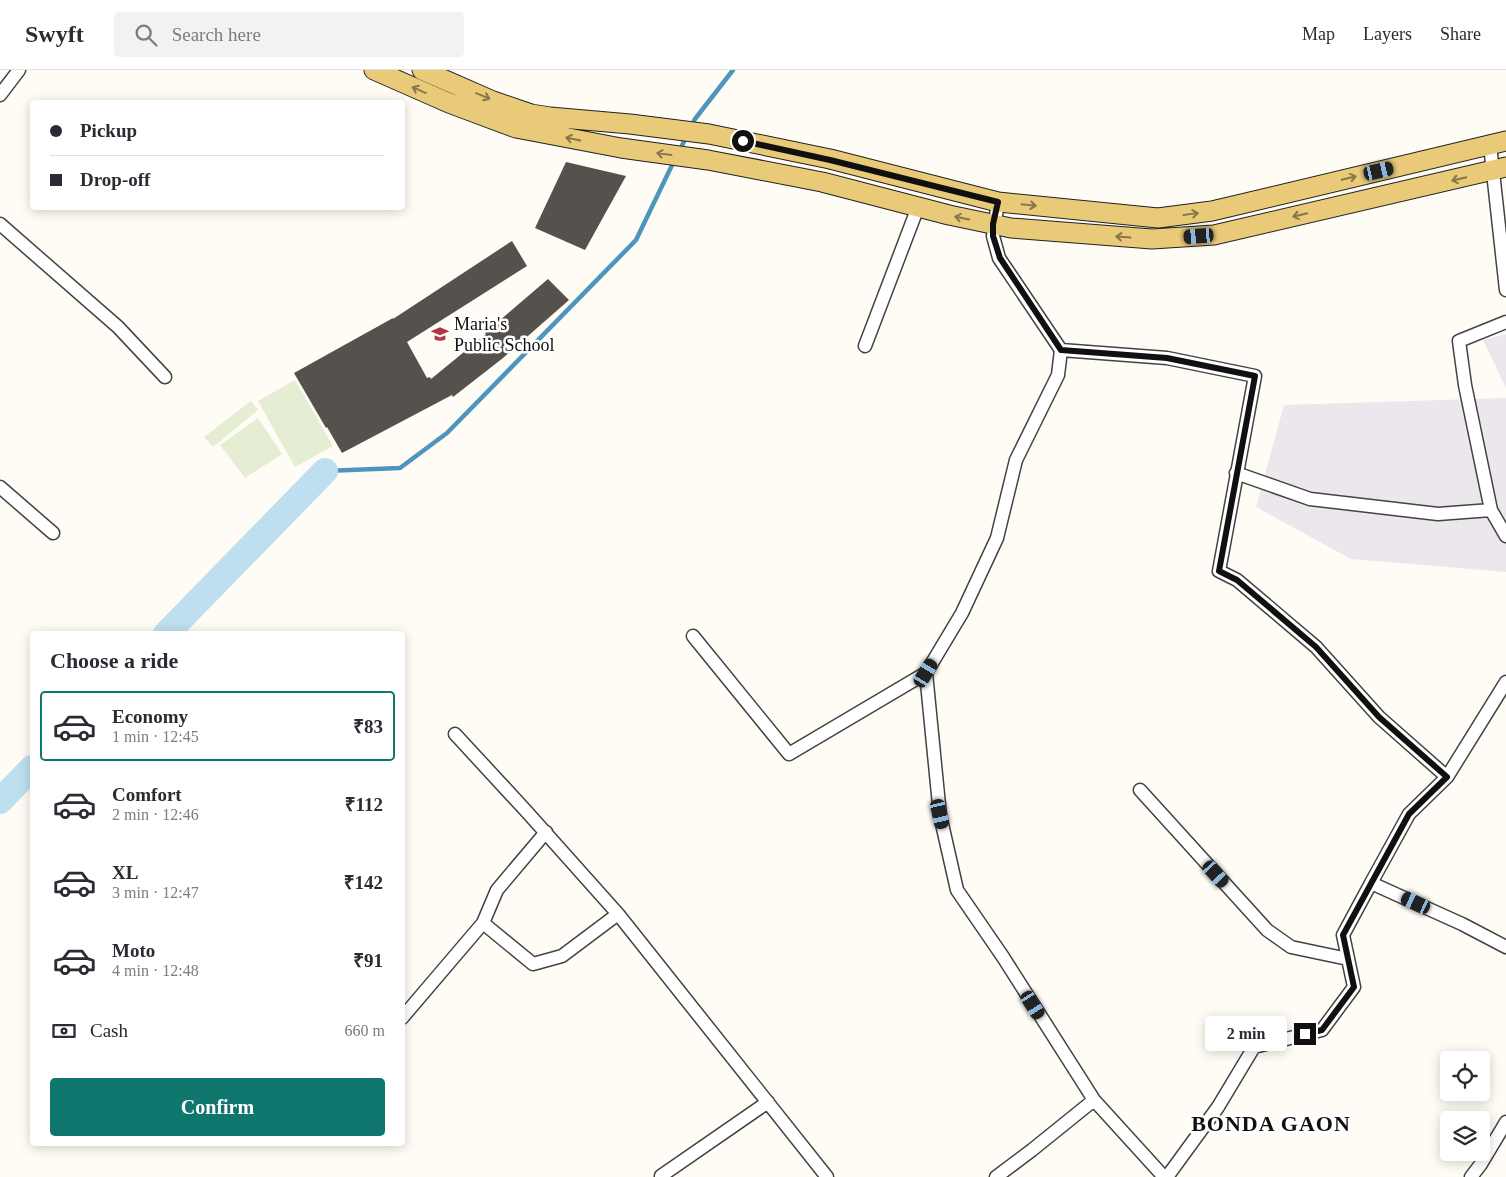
<!DOCTYPE html>
<meta charset="utf-8">
<style>
body{margin:0;font-family:Georgia,serif;background:#f2f2f3;color:#2b2b33;height:100vh;display:flex;flex-direction:column;font-size:19px;white-space:nowrap}
*{box-sizing:border-box;margin:0}
p{font-size:16px;color:#7c7c81}
.icon{flex:none;width:28px;height:28px;fill:none;stroke:currentColor;stroke-width:2;stroke-linecap:round;stroke-linejoin:round}
.map{position:relative;flex:1;overflow:hidden}
.side{position:absolute;left:30px;top:561px;width:375px;height:515px;display:flex;flex-direction:column;background:#fff;border-radius:5px;box-shadow:0 2px 12px #0003}
.side>*{flex:none}
.guide{position:absolute;left:30px;top:30px;width:375px;height:110px;border-radius:5px;box-shadow:0 2px 12px #0003;display:grid;align-content:center;height:110px;padding:0 20px;background:#fff}
.buttons{position:absolute;left:1440px;top:981px;display:grid;gap:10px}
.buttons a{display:grid;place-items:center;width:50px;height:50px;border-radius:5px;background:#fff;box-shadow:0 2px 12px #0003;font-size:25px}
.end{position:absolute;width:22px;height:22px;margin:-11px;border:6px solid #101010;background:#fff;box-shadow:0 0 0 2px #fff}
.from{border-radius:50%}
.bubble{position:absolute;height:35px;border-radius:5px;background:#fff;box-shadow:0 2px 12px #0003;font-size:16px;font-weight:800;line-height:35px;text-align:center}
.car{position:absolute;width:15px;height:30px;margin:-15px -8px;border-radius:6px;box-shadow:0 0 4px 1px #0007;background:linear-gradient(#222 24%,#8ab4d8 0 40%,#222 0 76%,#8ab4d8 0 86%,#222 0)}
.guide b{display:flex;align-items:center;gap:18px;height:48px;font-size:19px}
.guide b+b{border-top:1px solid #e1e1e2}
.guide i{width:12px;height:12px;background:#2b2b33}
ul{padding:0;list-style:none}
li{display:flex;align-items:center;gap:15px;height:70px;margin:0 10px 8px;padding:0 10px;border:2px solid transparent;border-radius:5px}
li div{flex:1}
li b{display:block;font-size:19px}
li em{font-style:normal;font-weight:800}
li.selected{border-color:#0f766e}
li>.icon{width:45px;height:45px;stroke-width:1.5}
h2{padding:0 20px;font-size:22px;line-height:60px}
.pay{display:flex;align-items:center;gap:12px;height:55px;padding:0 20px;font-size:19px}
.pay p{margin-inline-start:auto}
.button{display:flex;gap:10px;margin-top:auto;padding:10px 20px}
.button a{flex:1;height:58px;border-radius:5px;background:#0f766e;color:#fff;font-size:20px;font-weight:800;line-height:58px;text-align:center}
header{display:flex;align-items:center;gap:30px;box-sizing:border-box;height:70px;padding:0 25px;background:#fff;border-bottom:1px solid #e1e1e2}
header strong{font-size:24px}
nav{display:flex;gap:28px;margin-inline-start:auto;font-size:18px}
.search{width:350px;height:45px;background:#f2f2f3;display:flex;align-items:center;gap:12px;box-sizing:border-box;padding:0 18px;border-radius:5px;color:#7c7c81;font-size:19px}
.map>svg:first-child{display:block}
</style>
<header>
<strong>Swyft</strong>
<div class="search"><svg class="icon" aria-label="search" viewBox="0 0 24 24"><circle cx="10" cy="10" r="6"/><path d="M15 15l6 6"/></svg>Search here</div>
<nav><a>Map</a><a>Layers</a><a>Share</a></nav>
</header>
<div class="map">
<svg width="1506" height="1107" viewBox="0 0 1506 1107">
<rect width="100%" height="100%" fill="#fefcf4"/>
<path fill="#ece6ed" d="M1506,264V318L1483,270Z
M1506,328V502L1351,489L1256,437L1284,335Z"/>
<path fill="#e5edd2" d="M295,310L333,376L295,397L258,331Z
M251,331L258,340L213,377L204,367Z
M258,348L282,384L245,408L220,375Z"/>
<g fill="none" stroke-linecap="round" stroke-linejoin="round">
<path stroke="#4e95be" stroke-width="4.5" d="M691,57L695,49L733,0
M679,82L686,67
M325,401L400,398L447,363L636,170L675,89"/>
<path stroke="#bedff0" stroke-width="26" d="M166,564L325,401
M0,731L32,698"/>
</g>
<path fill="#57514e" d="M566,92L626,106L585,180L535,158Z
M512,171L527,196L407,272L427,308L430,307L431,309L486,264L485,263L548,209L569,230L503,288L453,327L452,325L342,383L327,357L326,358L294,303L393,248V249Z"/>
<g fill="none" stroke-linecap="round" stroke-linejoin="round">
<g stroke="#434343" stroke-width="15">
<path id="street" d="M0,25L19,0
M1490,75L1506,220
M998,132L993,166L999,188L1061,280L1058,305L1016,390L997,468L962,543L926,603L940,745L957,820L1003,887L1094,1030L1164,1107
M0,154L118,257L165,307
M1506,252L1459,271L1465,315L1491,440L1506,466
M865,276L918,137
M1061,280L1167,288L1255,306L1219,501L1237,510L1316,577L1379,647L1447,707L1409,744L1371,813L1462,854L1506,877
M1236,403L1310,429L1438,444L1491,440
M0,417L53,463
M693,566L789,684L926,603
M455,664L527,742L618,844L827,1107
M1447,707L1506,612
M1140,720L1267,860L1291,877L1348,889
M483,853L533,894L562,886L618,844
M402,948L483,853L497,820L546,762
M661,1106L768,1032
M996,1107L1032,1080L1094,1030
M1167,1107L1218,1037L1254,977L1322,960L1354,917L1343,865L1371,813
M1471,1107L1481,1094L1506,1052"/>
</g>
<g stroke="#212121" stroke-width="21">
<path id="primary" d="M374,0L449,33L516,58L621,78L708,90L822,112L949,145L1011,158L1152,169L1214,165L1506,97
M422,0L493,31L531,44L550,47L630,54L709,64L830,89L998,132L1158,148L1212,141L1506,71"/>
</g>
<use href="#street" stroke="#fff" stroke-width="12"/>
<use href="#primary" stroke="#e9ca79" stroke-width="19"/>
</g>
<defs><path id="oneway-shaft" d="M-6 0H5M1.5-3L5.5 0L1.5 3" fill="none" stroke-width="1.6" stroke-linecap="round" stroke-linejoin="round" transform="scale(1.25)"/></defs>
<g stroke="#87764a">
<use href="#oneway-shaft" transform="translate(419 20) rotate(-156)"/>
<use href="#oneway-shaft" transform="translate(483 26) rotate(23)"/>
<use href="#oneway-shaft" transform="translate(573 69) rotate(-169)"/>
<use href="#oneway-shaft" transform="translate(664 84) rotate(-172)"/>
<use href="#oneway-shaft" transform="translate(1349 108) rotate(-13)"/>
<use href="#oneway-shaft" transform="translate(1459 109) rotate(167)"/>
<use href="#oneway-shaft" transform="translate(1029 135) rotate(6)"/>
<use href="#oneway-shaft" transform="translate(1191 144) rotate(-8)"/>
<use href="#oneway-shaft" transform="translate(1300 145) rotate(167)"/>
<use href="#oneway-shaft" transform="translate(962 148) rotate(-168)"/>
<use href="#oneway-shaft" transform="translate(1123 167) rotate(-176)"/>
</g>
<g fill="none" stroke-linecap="round" stroke-linejoin="round">
<path stroke="#101010" stroke-width="6" d="M743,71L830,90L998,132L993,154V166L1000,188L1061,280L1167,288L1255,306L1219,501L1237,510L1316,577L1379,647L1447,707L1409,744L1343,865L1354,917L1322,960L1305,964"/>
</g>
<defs>
<g id="school-bare" transform="scale(1.35)"><path d="M0-5L7-2L0 1L-7-2ZM-4 1L0 2.5L4 1V4Q0 6-4 4Z" fill="#b03741" stroke="#fff" stroke-width="2.5" paint-order="stroke"/></g>
</defs>
<g fill-rule="evenodd">
<use href="#school-bare" x="440" y="264"/>
</g>
<g text-anchor="middle" stroke-width="5" stroke-linejoin="round" paint-order="stroke">
<g font-size="18" fill="#101010" stroke="#fff" text-anchor="start">
<text x="454" y="260">Maria's<tspan x="454" dy="21">Public School</tspan></text>
</g>
<g font-size="22" font-weight="bold" letter-spacing="1" fill="#101010" stroke="#fff">
<text x="1271" y="1061">BONDA GAON</text>
</g>
</g>
</svg>
<div class="buttons">
<a><svg class="icon" aria-label="locate" viewBox="0 0 24 24"><circle cx="12" cy="12" r="6"/><path d="M12 2v4M12 18v4M2 12h4M18 12h4"/></svg></a>
<a><svg class="icon" aria-label="layers" viewBox="0 0 24 24"><path d="M12 4l9 5-9 5-9-5zM3 14l9 5 9-5"/></svg></a>
</div>
<i class="end from" style="left:743px;top:71px"></i>
<i class="end" style="left:1305px;top:964px"></i>
<div class="bubble" style="left:1205px;top:946px;width:82px">2 min</div>
<i class="car" style="left:1379px;top:101px;rotate:77deg"></i>
<i class="car" style="left:1199px;top:166px;rotate:266deg"></i>
<i class="car" style="left:926px;top:603px;rotate:31deg"></i>
<i class="car" style="left:940px;top:744px;rotate:167deg"></i>
<i class="car" style="left:1216px;top:804px;rotate:138deg"></i>
<i class="car" style="left:1416px;top:833px;rotate:295deg"></i>
<i class="car" style="left:1033px;top:935px;rotate:148deg"></i>
<div class="guide">
<b><i class="from"></i>Pickup</b>
<b><i></i>Drop-off</b>
</div>
<section class="side">
<h2>Choose a ride</h2>
<ul>
<li class="selected"><svg class="icon" aria-label="car" viewBox="0 0 24 24"><path d="M5 17H2v-5l4-1 3-4h7l3 4 3 1v5h-3M9 17h6M6 11h13"/><circle cx="7" cy="17" r="2"/><circle cx="17" cy="17" r="2"/></svg><div><b>Economy</b><p>1 min · 12:45</p></div><em>₹83</em></li>
<li><svg class="icon" aria-label="car" viewBox="0 0 24 24"><path d="M5 17H2v-5l4-1 3-4h7l3 4 3 1v5h-3M9 17h6M6 11h13"/><circle cx="7" cy="17" r="2"/><circle cx="17" cy="17" r="2"/></svg><div><b>Comfort</b><p>2 min · 12:46</p></div><em>₹112</em></li>
<li><svg class="icon" aria-label="car" viewBox="0 0 24 24"><path d="M5 17H2v-5l4-1 3-4h7l3 4 3 1v5h-3M9 17h6M6 11h13"/><circle cx="7" cy="17" r="2"/><circle cx="17" cy="17" r="2"/></svg><div><b>XL</b><p>3 min · 12:47</p></div><em>₹142</em></li>
<li><svg class="icon" aria-label="car" viewBox="0 0 24 24"><path d="M5 17H2v-5l4-1 3-4h7l3 4 3 1v5h-3M9 17h6M6 11h13"/><circle cx="7" cy="17" r="2"/><circle cx="17" cy="17" r="2"/></svg><div><b>Moto</b><p>4 min · 12:48</p></div><em>₹91</em></li>
</ul>
<div class="pay"><svg class="icon" aria-label="cash" viewBox="0 0 24 24"><path d="M3 7h18v10H3z"/><circle cx="12" cy="12" r="2"/></svg>Cash<p>660 m</p></div>
<div class="button"><a>Confirm</a></div>
</section>
</div>
